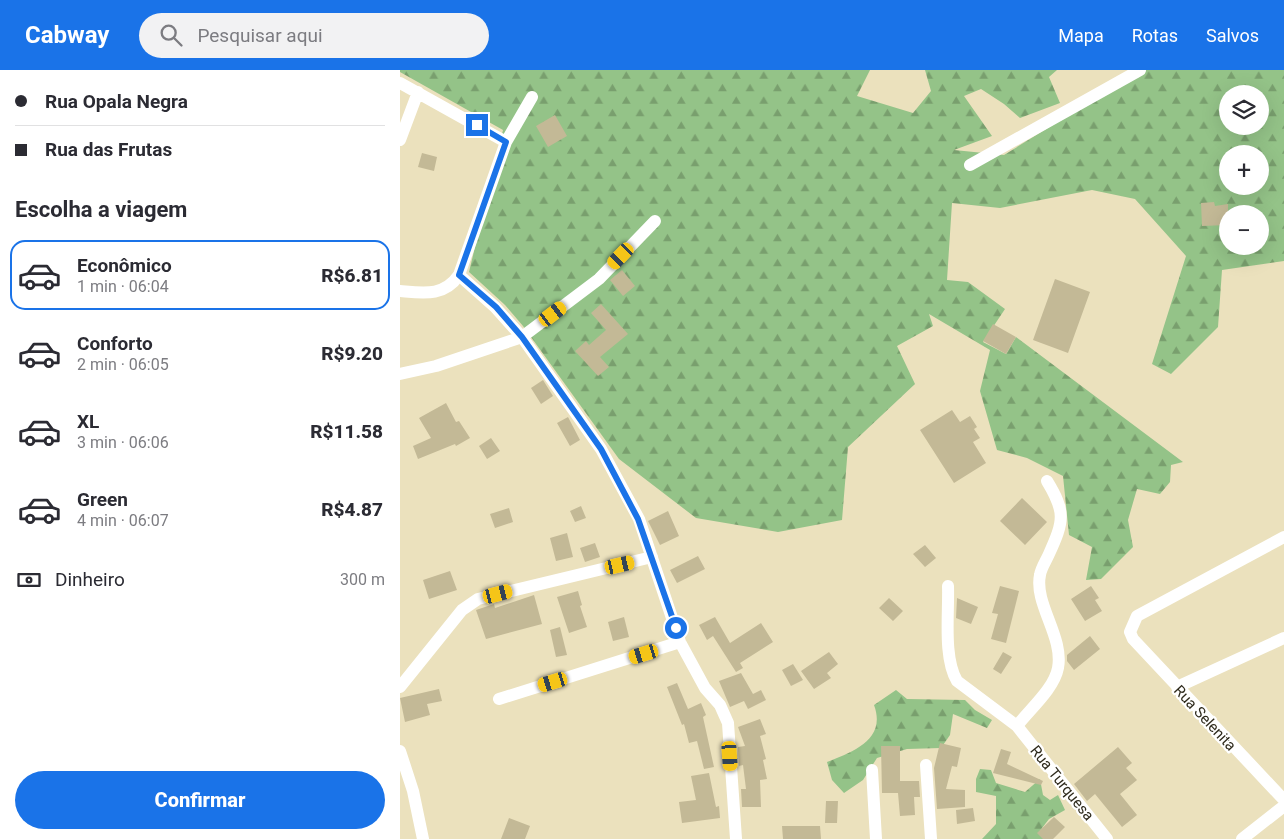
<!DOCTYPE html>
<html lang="pt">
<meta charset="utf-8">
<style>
body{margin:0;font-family:Roboto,sans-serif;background:#f2f2f3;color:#2b2b33;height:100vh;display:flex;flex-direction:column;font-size:19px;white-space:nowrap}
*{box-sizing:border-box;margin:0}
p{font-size:16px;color:#7c7c81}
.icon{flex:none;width:28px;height:28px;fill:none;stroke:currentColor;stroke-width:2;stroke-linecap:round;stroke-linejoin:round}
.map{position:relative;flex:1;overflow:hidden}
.drawer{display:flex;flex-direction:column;background:#fff;width:400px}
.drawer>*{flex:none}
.guide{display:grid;align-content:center;height:110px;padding:0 15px;background:#fff}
.tools{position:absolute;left:819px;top:15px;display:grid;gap:10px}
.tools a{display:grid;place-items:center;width:50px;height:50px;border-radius:50%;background:#fff;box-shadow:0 5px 20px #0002;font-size:25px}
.end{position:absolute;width:22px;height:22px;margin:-11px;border:6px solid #1a73e8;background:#fff;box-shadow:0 0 0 2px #fff}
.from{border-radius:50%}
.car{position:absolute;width:15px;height:30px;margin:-15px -8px;border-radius:6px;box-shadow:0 0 4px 1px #0007;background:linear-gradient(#f5c518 24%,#345 0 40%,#f5c518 0 76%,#345 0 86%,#f5c518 0)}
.guide b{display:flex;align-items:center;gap:18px;height:48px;font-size:19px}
.guide b+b{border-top:1px solid #e1e1e2}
.guide i{width:12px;height:12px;background:#2b2b33}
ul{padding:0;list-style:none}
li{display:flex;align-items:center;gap:15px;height:70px;margin:0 10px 8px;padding:0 5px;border:2px solid transparent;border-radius:15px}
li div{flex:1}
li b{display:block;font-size:19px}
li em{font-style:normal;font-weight:800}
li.selected{border-color:#1a73e8}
li>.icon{width:45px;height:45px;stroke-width:1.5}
h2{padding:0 15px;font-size:22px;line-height:60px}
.pay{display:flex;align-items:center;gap:12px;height:55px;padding:0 15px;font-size:19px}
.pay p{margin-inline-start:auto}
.action{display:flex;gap:10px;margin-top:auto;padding:10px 15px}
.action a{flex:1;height:58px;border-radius:30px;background:#1a73e8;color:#fff;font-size:20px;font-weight:800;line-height:58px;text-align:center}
header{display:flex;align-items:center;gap:30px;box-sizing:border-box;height:70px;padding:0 25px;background:#1a73e8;color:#fff}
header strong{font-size:24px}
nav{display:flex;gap:28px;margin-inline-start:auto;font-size:18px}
.search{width:350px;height:45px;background:#f2f2f3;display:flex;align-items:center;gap:12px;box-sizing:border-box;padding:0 18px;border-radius:28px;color:#7c7c81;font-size:19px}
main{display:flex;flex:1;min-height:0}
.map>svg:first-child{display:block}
</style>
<header>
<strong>Cabway</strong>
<div class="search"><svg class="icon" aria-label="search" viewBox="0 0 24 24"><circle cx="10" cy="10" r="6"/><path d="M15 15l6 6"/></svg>Pesquisar aqui</div>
<nav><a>Mapa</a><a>Rotas</a><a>Salvos</a></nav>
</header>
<main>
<section class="drawer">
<div class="guide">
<b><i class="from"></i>Rua Opala Negra</b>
<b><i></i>Rua das Frutas</b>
</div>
<h2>Escolha a viagem</h2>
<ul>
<li class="selected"><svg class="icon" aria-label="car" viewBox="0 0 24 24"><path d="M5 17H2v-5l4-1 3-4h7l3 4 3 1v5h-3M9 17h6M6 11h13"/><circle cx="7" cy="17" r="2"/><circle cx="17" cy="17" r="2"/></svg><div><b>Econômico</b><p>1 min · 06:04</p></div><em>R$6.81</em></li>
<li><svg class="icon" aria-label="car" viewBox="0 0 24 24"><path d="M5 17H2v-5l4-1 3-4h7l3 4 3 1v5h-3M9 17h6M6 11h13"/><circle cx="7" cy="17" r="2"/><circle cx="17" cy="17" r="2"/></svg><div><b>Conforto</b><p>2 min · 06:05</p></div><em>R$9.20</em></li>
<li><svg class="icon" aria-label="car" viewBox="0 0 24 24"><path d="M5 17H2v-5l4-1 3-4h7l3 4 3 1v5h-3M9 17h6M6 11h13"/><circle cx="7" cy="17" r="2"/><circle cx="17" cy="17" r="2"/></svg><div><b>XL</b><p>3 min · 06:06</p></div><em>R$11.58</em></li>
<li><svg class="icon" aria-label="car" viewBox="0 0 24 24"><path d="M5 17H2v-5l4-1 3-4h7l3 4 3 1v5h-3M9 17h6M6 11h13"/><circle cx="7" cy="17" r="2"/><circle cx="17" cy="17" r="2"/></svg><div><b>Green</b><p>4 min · 06:07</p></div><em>R$4.87</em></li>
</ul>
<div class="pay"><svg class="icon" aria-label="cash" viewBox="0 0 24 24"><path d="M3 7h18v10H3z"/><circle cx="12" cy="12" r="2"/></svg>Dinheiro<p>300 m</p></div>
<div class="action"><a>Confirmar</a></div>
</section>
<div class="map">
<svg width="884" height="769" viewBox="0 0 884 769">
<defs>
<pattern id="forest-firs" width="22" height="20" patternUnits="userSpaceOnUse" patternTransform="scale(1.25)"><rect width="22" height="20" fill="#94c388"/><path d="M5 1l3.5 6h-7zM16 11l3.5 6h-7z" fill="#799f6e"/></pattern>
</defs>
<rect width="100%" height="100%" fill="#ebe1bd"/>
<path fill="url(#forest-firs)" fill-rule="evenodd" d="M0,0H470L457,26L513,43L531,21L525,0H657L649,7L660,33L620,48L604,34L581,19L564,26L592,66L554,80L604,85L742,0H884V191L822,200L818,257L771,304L752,294L786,186L735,129L692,120L600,138L552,133L547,210L568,212L605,239L583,272L606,284L616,267L783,392L771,395L770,412L760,424L737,419L728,450L733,477L701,509L686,510L692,477L669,465L663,406L627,388L597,380L580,321L590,280L529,244L533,256L497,276L515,314L448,377L442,450L378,462L296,448L219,389L123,256L105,235L69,202L103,60L0,2ZM828,24H860V56H828ZM828,84H860V116H828ZM828,144H860V176H828Z
M496,620L507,629L565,630L575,640L592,650L587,658L553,644L550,665L541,678L507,679L477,688L463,710L444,723L432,710L427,692C452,682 487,670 474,635Z
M580,699L591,700L596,713L625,722L640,709L643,725L650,730L658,725L665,740L649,749L639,762L649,769H582L596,754V726L576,722V709Z"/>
<path fill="#c3b996" d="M155,45L167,66L148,77L136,56Z
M22,83L37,87L34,101L18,97Z
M814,132L815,136L828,134V155L802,156L801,133Z
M222,200L235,216L223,226L210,210Z
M655,209L690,222L668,283L633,270Z
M201,234L228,264L200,287L209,297L198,306L175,281L186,271L189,275L206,260L191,243Z
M593,254L616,267L606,284L583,271Z
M143,310L153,326L141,334L131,318Z
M46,333L56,352L59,351L70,368L56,376L55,374L18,389L13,376L31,368L19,348Z
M552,340L560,352L570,346L577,357L574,359L580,368L573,372L586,393L554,413L520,360Z
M168,347L180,370L170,376L157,353Z
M91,368L100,381L87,389L79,376Z
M622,428L647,452L625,475L600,451Z
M181,436L186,448L175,452L170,441Z
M109,438L113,452L95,458L90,444Z
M268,441L279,466L260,475L248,451Z
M167,463L173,487L156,491L150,468Z
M195,473L200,487L185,492L180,478Z
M525,475L536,488L525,497L513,484Z
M298,486L305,499L277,513L270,500Z
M50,501L57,520L29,529L23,510Z
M600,516L619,521L606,573L591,569L598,544L592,543Z
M691,516L699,528L695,530L702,541L685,551L671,529Z
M178,521L182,535L180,536L187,557L169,563L157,527Z
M134,525L142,554L86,569L76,540L94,534L95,538Z
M489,528L503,541L493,551L479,538Z
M557,528L578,537L571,554L556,548Z
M224,547L229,567L213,571L208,552Z
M315,547L330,573L361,553L373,572L340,593L343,598L336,602L313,566L307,570L299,555Z
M160,557L167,585L156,587L150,560Z
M690,566L700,579L674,600L667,591V585Z
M429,582L438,594L427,603L431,608L414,619L401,601Z
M603,582L612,587L601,604L593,599Z
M393,594L403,610L391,616L382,600Z
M341,603L353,624L361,620L366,630L348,639L344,631L330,637L319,611Z
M277,613L288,639L301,633L306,645L303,647L314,697L304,699L297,671L289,673L284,654L282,655L267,617Z
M39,619L42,631L27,634L30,645L5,652L0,628Z
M360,649L366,664L360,666L366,689L363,690L367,709L360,710L361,737H342L341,719H346L343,695L339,696L338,677L345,676L338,657Z
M540,673L561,678L557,697L552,696L546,719L565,720V737L537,739L534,698Z
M481,676H500V711H519L520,727H514L515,745L500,746L498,723H482Z
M718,677L732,693L726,698L737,710L720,724L737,745L722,757L695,724L687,731L674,714Z
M601,679L611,682L607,694L643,711L641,715L593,703Z
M309,703L316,737L319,736L320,748L282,753L279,732L296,730L291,706Z
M426,731H438L437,753H425Z
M573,738L575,751L557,754L556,740Z
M654,747L665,757L653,769H643L637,763Z
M109,748L130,756L125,769H101Z
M382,756H420L421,769H383Z"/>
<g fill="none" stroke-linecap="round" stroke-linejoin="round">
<path stroke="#fff" stroke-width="12" d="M0,13L106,72
M132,27L106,72L59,205L95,237L122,267L201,379L239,449L280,572L305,618L320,635L328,653L336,769
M0,70L18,22
M570,95L740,0
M0,221C23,223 44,227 59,205
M0,304L36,296L122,267L199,209L255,151
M884,467L737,546L730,562L733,569L884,730
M548,516C549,543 543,587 557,611L617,656L707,769
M0,617L62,540L78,529L252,487
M777,617L884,568
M99,629L280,572
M617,656C630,639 654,619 658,598C664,567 634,534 640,505C641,498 646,491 649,484C664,451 666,442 647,411
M0,681L13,721L23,769
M526,695L531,769
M472,700L476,769
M842,769L884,736"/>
</g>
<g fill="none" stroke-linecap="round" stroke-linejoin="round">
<path stroke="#1a73e8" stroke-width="6" d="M77,55L106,72L59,205L96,237L122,267L201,379L238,449L276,558"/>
</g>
<g text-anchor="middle" stroke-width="4.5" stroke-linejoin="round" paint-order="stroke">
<g font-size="15" fill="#2e2a1c" stroke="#fff">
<text transform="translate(805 648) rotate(47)" y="5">Rua Selenita</text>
<text transform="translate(662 713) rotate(51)" y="5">Rua Turquesa</text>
</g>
</g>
</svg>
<div class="tools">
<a><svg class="icon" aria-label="layers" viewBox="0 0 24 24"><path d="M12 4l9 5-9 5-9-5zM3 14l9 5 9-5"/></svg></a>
<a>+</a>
<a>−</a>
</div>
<i class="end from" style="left:276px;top:558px"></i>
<i class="end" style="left:77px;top:55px"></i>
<i class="car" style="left:221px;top:186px;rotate:224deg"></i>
<i class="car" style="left:153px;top:244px;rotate:53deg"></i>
<i class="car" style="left:220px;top:495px;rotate:77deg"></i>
<i class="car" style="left:98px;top:524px;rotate:76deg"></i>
<i class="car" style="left:244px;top:584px;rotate:253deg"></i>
<i class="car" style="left:153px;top:612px;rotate:253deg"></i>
<i class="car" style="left:330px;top:686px;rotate:176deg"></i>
</div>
</main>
